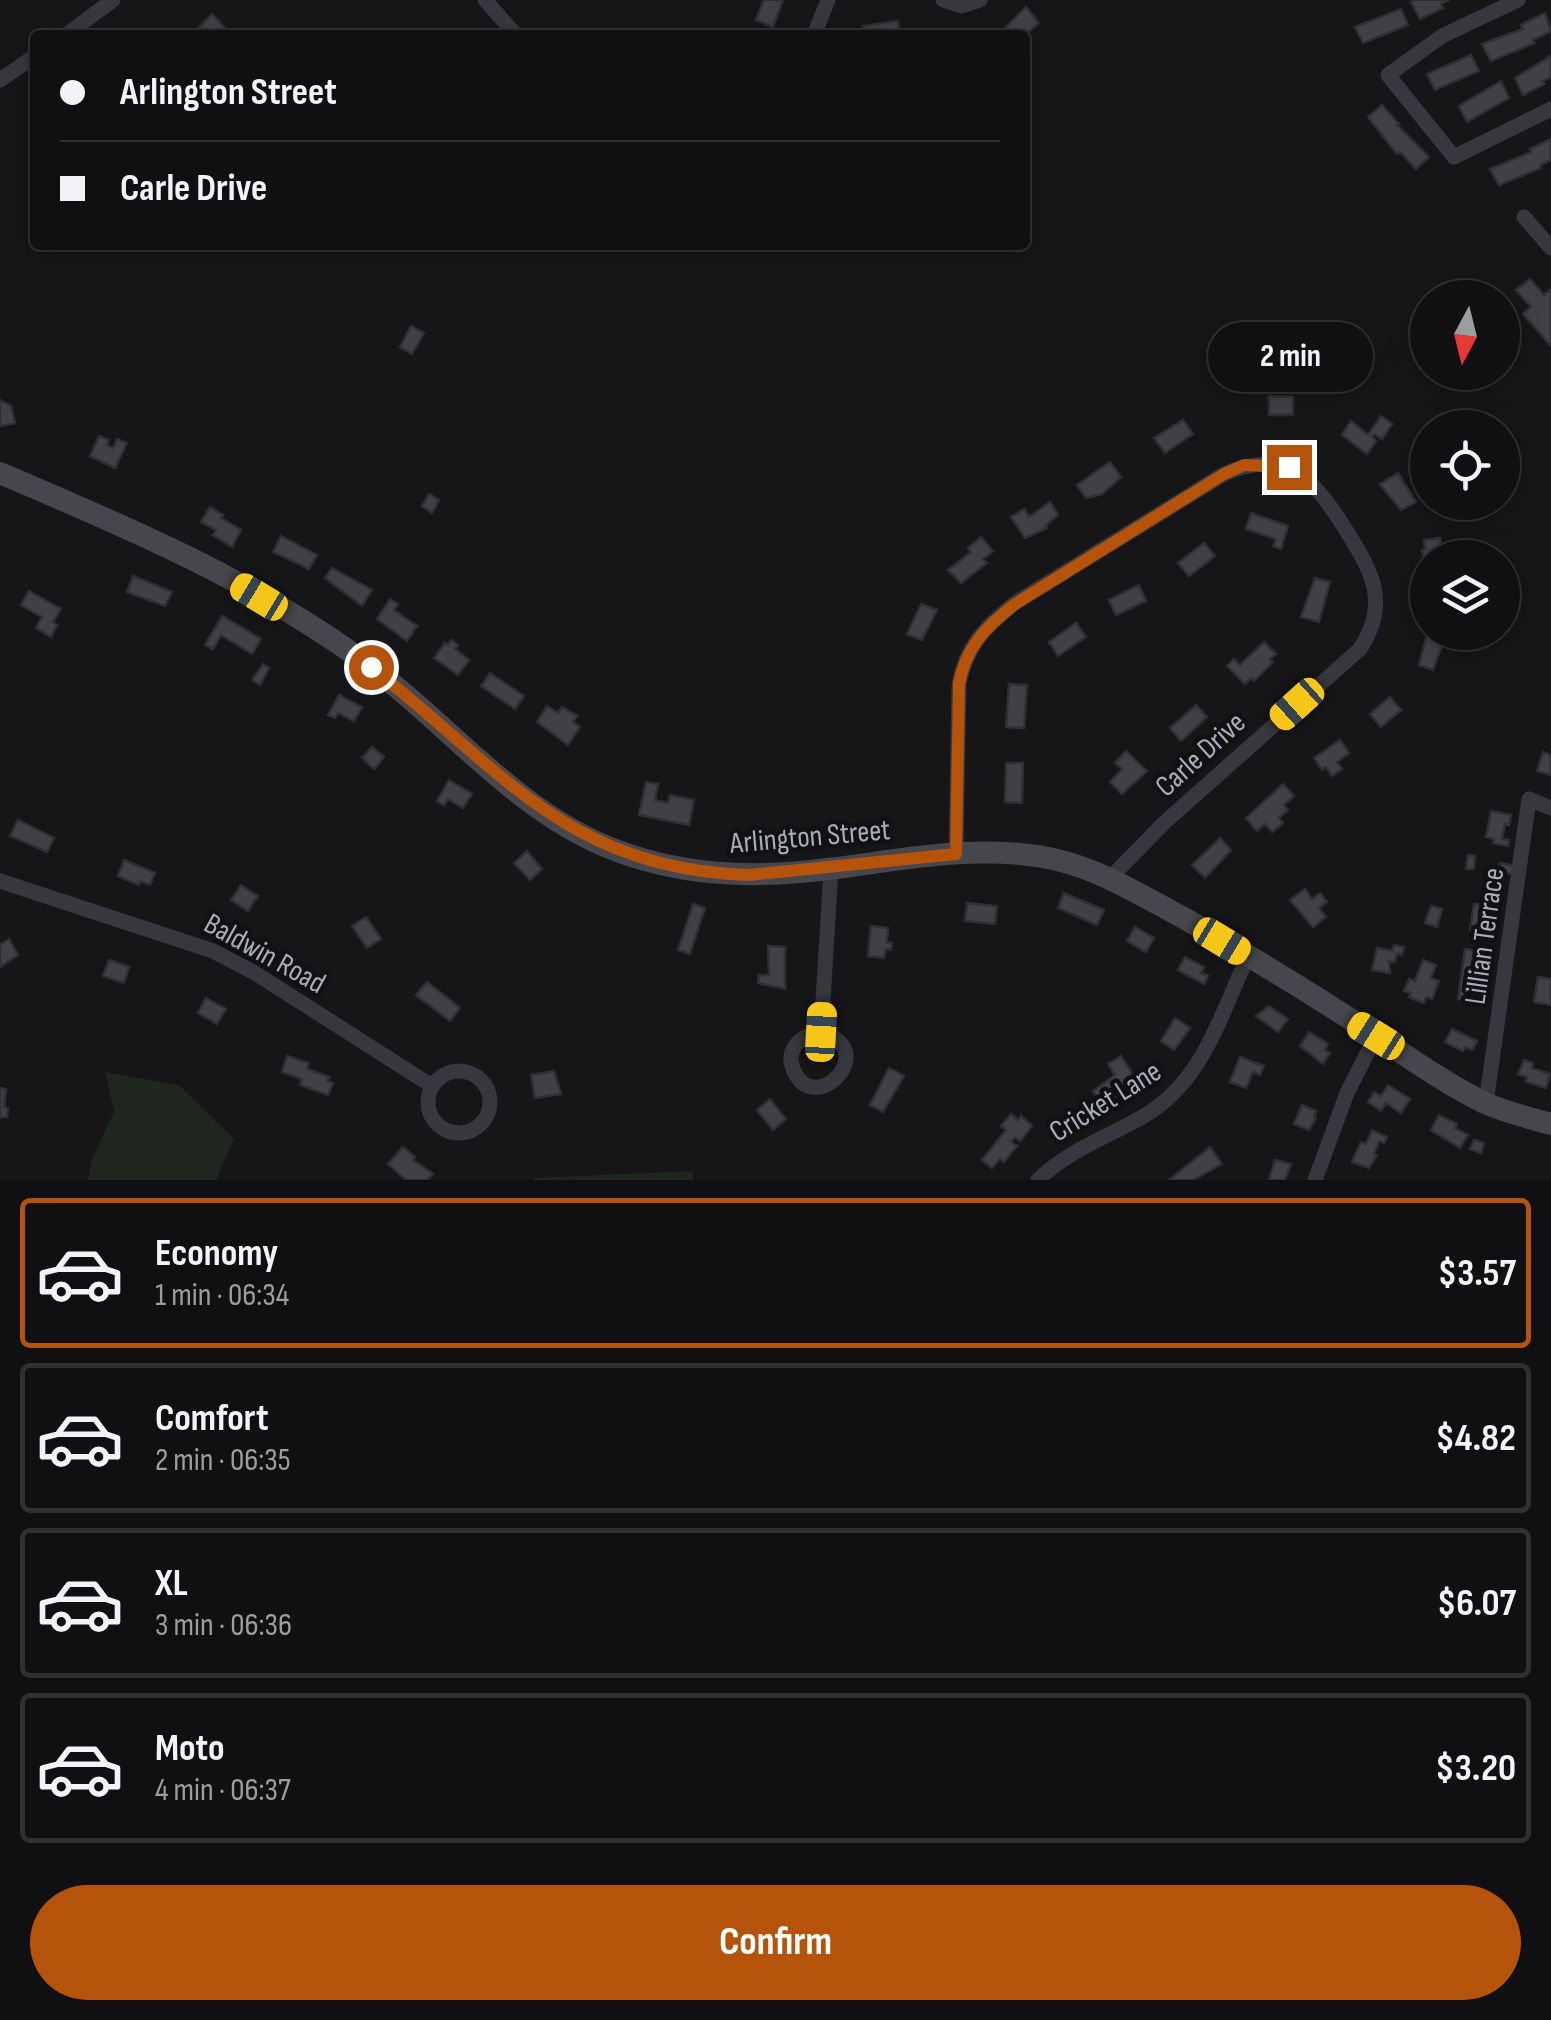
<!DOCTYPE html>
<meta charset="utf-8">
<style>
body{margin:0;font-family:"Sofia Sans Condensed",sans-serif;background:#19191b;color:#f1f3f6;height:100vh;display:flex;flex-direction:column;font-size:38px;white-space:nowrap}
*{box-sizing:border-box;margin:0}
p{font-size:32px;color:#9c9d9f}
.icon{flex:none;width:55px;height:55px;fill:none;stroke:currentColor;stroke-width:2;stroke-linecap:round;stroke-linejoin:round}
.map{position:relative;height:1180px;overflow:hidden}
.drawer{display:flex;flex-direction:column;background:#101012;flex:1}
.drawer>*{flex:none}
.top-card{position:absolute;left:30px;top:30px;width:1000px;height:220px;border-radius:10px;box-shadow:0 5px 25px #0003,0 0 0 2px #303032;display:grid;align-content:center;height:220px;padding:0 30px;background:#101012}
.needle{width:65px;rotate:187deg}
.controls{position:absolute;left:1410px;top:280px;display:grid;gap:20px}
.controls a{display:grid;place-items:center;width:110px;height:110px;border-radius:50%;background:#101012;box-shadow:0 5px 25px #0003,0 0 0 2px #303032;font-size:50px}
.end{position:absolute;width:45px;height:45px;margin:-22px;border:12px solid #b45309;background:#fff;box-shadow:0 0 0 5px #fff}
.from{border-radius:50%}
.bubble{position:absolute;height:70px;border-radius:35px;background:#101012;box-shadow:0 5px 25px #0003,0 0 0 2px #303032;font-size:32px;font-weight:700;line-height:70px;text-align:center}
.car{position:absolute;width:30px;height:60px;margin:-30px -15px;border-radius:12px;box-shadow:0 0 8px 2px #0007;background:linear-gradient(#f5c518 24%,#345 0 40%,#f5c518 0 76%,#345 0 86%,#f5c518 0)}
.top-card b{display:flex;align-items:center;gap:35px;height:95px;font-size:38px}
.top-card b+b{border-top:2px solid #303032}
.top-card i{width:25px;height:25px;background:#f1f3f6}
ul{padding:18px 0 0;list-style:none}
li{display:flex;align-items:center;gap:30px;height:150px;margin:0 20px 15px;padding:0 10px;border:5px solid #303032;border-radius:10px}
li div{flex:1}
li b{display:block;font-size:38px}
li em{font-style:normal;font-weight:700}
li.current{border-color:#b45309}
li>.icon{width:90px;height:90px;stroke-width:1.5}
.primary-button{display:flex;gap:20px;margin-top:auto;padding:20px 30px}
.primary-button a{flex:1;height:115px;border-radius:60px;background:#b45309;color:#fff;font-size:40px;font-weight:700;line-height:115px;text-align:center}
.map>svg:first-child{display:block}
</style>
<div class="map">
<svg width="1551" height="1180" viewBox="0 0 1551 1180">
<rect width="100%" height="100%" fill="#161618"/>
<path fill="#1e261f" d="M105,1072L179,1085L234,1139L216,1180H88L92,1159L114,1112Z
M693,1171V1180H533L535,1178Z"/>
<path fill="#404145" stroke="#303034" stroke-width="2.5" d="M764,0H783L773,27L756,20Z
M1415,0H1449L1441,4L1443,8L1420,19L1411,2Z
M1026,7L1039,23L1025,35H998Z
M1401,9L1408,25L1363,43L1355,27Z
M1545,13L1551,31L1533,40L1535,43L1491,61L1482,44L1523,29L1521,25Z
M212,14L226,29L219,35H199L195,31Z
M898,21L900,35H864L863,26Z
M1471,55L1479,71L1435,90L1427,74Z
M1551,56V77L1542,81L1544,84L1523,95L1515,78Z
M1501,81L1509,98L1467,122L1459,106Z
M1382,105L1399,124L1397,125L1429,157L1416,169L1400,152L1397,154L1368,117Z
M1551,139V160L1540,165L1541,168L1499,185L1490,169L1531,152L1530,149Z
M1530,279L1544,295L1551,289V346L1523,314L1531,307L1516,290Z
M411,326L424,333L412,354L400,347Z
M1269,396L1293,397V415H1269Z
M0,400L11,406L15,423L0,426Z
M1381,416L1392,424L1382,439L1374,434L1372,437L1376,441L1367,454L1342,435L1351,421L1368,435Z
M1183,420L1193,434L1165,453L1154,438Z
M99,436L109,440L107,445L113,448L117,439L127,443L115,468L90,456Z
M1110,462L1121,477L1102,494L1086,498L1077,485Z
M1398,473L1416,502L1401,510L1380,484Z
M429,494L439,500L432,513L422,506Z
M1050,502L1058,515L1046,525L1047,528L1025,538L1011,517L1024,509L1029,517Z
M210,507L223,515L221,518L241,530L232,547L213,535L216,530L201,522Z
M1251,513L1288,526L1281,549L1273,546L1276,539L1246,529Z
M281,536L317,555L309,569L273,552Z
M981,537L993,551L983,559L987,563L961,583L948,570L971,552L968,548Z
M1440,538L1443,558H1428V579L1422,550L1425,549L1424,540Z
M1204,543L1215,556L1189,576L1178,563Z
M332,568L372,590L362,606L325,578Z
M133,576L172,592L165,606L127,592Z
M1315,578L1330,582L1319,622L1301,617Z
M1139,585L1146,601L1116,615L1109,600Z
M29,591L61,609L53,622L57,625L51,637L36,628L42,617L21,605Z
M390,599L398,604L394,610L417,626L407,641L377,619Z
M921,604L937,610L922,640L907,634Z
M222,616L261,639L252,654L221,635L213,649L205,645Z
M1076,623L1086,637L1058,656L1049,642Z
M1427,634L1444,640L1433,670L1419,665Z
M451,640L458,645L455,649L469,660L458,675L434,658L445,643L448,645Z
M1264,642L1276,654L1270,659L1273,662L1254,681L1251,678L1245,684L1227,666L1234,659L1240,665Z
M263,664L269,668L260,685L252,680Z
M490,673L524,696L515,709L481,686Z
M1009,684L1027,685L1024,728L1006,727Z
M339,695L362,707L354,721L338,713L335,718L328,715Z
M1390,697L1401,710L1381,727L1370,714Z
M1196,705L1207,717L1181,741L1170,728Z
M547,706L558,713L562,707L577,716L573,722L580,727L568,745L537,722Z
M1340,740L1349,753L1337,762L1342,769L1332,776L1326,767L1322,770L1314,758Z
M372,747L384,757L374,769L362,758Z
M1126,751L1147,771L1122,794L1110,782L1122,769L1115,763Z
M1543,752L1551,755V775L1537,771Z
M1006,763H1023L1022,803L1005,802Z
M449,780L472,794L463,808L448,799L444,806L437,801Z
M646,782L658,784L655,800L668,803L670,795L694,800L689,825L639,815Z
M1283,784L1294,796L1284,805L1288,810L1279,818L1283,823L1272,832L1265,824L1257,831L1246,818Z
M1491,811L1511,815L1509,825L1505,824L1502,839L1509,840L1508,846L1493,843L1494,839L1486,837Z
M18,820L54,838L47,852L10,836Z
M1220,838L1231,850L1205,878L1192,865Z
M527,851L542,869L530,880L514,863Z
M1468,855L1475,856L1474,869H1466Z
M124,860L155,873L150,885L140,881L139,885L118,876Z
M1500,863L1515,866L1514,874L1499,872Z
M241,885L258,896L248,911L231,900Z
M1305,889L1312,899L1320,893L1327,902L1319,908L1326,917L1313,927L1290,900Z
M1064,893L1104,910L1097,925L1058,908Z
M967,903L997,906L995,924L965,921Z
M693,904L705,908L690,954L678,950Z
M1474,904L1491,906L1487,933L1470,930Z
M1431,906L1442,909L1437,927L1425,923Z
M366,917L381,939L367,948L352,926Z
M871,926L888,928L887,943H892L891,950L886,949L884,958L868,956Z
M1135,927L1154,938L1146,952L1127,941Z
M9,939L18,955L0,967V945Z
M1394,945L1404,947L1402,955L1397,954L1395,962L1389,961L1390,973L1372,970L1377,948L1392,951Z
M768,946L785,947V989L758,983L759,975H769Z
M1465,949L1486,952L1479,1002L1458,999Z
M1185,957L1204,967L1201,973L1208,976L1204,984L1178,970Z
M109,960L129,967L124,983L103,976Z
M1423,960L1436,965L1431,978L1439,981L1432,999L1426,997L1424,1003L1409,997L1411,993L1404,991L1409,979L1415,981Z
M1538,977L1551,979V1005L1534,1002Z
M427,982L460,1008L450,1021L416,995Z
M206,998L226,1009L217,1024L198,1013Z
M1269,1006L1288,1019L1278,1032L1256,1016Z
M1175,1018L1190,1028L1174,1050L1161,1041Z
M1452,1029L1477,1041L1472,1050L1465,1047L1463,1051L1445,1042Z
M1309,1032L1328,1044L1325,1050L1330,1053L1323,1064L1300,1046Z
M287,1056L309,1063L307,1069L329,1077L327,1081L333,1083L328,1095L300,1085L302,1079L282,1072Z
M1121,1056L1138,1082L1102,1104L1093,1091L1115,1075L1108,1064Z
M1240,1057L1264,1066L1260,1075L1253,1072L1246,1088L1230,1082Z
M1524,1060L1533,1063L1532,1068L1550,1074L1546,1088L1526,1082L1527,1077L1518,1074Z
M889,1068L904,1076L883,1112L870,1105Z
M554,1071L561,1094L535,1098L531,1075Z
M1388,1085L1410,1099L1401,1113L1386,1103L1381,1111L1368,1102L1374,1092L1381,1096Z
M0,1088L6,1089L4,1107L8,1108L7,1117H0Z
M770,1099L786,1119L773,1130L757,1110Z
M1302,1105L1316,1111L1314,1117L1316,1118L1309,1130L1294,1124Z
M1011,1114L1018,1120L1021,1116L1032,1126L1020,1141L1015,1137L1011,1142L1017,1146L1004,1162L1000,1159L992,1168L982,1160L1006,1130L1001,1126Z
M1439,1115L1457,1124L1455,1128L1468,1135L1460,1148L1431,1130Z
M1372,1130L1387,1137L1384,1143L1379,1141L1374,1154L1377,1155L1369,1168L1352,1162L1361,1142L1366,1144Z
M1474,1140L1484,1143L1481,1153L1470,1149Z
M403,1147L415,1157L413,1160L433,1174L427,1180H406L388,1164Z
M1210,1147L1222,1164L1193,1180H1169Z
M1275,1160L1291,1164L1285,1180H1269Z"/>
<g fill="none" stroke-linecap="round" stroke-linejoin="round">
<path stroke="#37383d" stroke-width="15" d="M485,0L516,35
M943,0L961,6L980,0
M1518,0L1442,36L1388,75L1454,157L1551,109
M66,35L113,0
M814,35L828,0
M0,80L35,56
M1524,217L1551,248
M956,854L959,684C966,646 985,627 1015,603L1224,474C1285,447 1313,478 1344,527C1371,570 1391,602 1360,649L1165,822L1109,879
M0,881L213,951L255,973L432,1086
M821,1033C882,1048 815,1119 794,1071C784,1050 801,1034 821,1033L831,869
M428 1102a31 31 0 1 1 62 0a31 31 0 1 1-62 0Z
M1486,1103L1529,799L1551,808
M1038,1180C1068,1150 1108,1137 1144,1116C1203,1082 1221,1014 1248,956
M1315,1180L1347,1093L1376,1036"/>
<path stroke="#45474d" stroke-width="22" d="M0,473C127,527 259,583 370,666C449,725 513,807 605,846C677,876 751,879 828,869C902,860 978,843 1053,859C1099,869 1139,894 1180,916C1238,948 1295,984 1352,1020C1396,1048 1438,1080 1485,1103C1505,1112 1529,1118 1551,1124"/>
</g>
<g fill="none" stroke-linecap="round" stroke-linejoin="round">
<path stroke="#b45309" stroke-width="12" d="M371,667C500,768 569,870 749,875L956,854L959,684C966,646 986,627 1015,604L1224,474L1244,465L1289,467"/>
</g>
<g text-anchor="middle" stroke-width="9" stroke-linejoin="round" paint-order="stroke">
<g font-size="30" fill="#a8adb8" stroke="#111113">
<text transform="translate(1200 754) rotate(-42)" y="10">Carle Drive</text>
<text transform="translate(810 836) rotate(-5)" y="10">Arlington Street</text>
<text transform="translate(1484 936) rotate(-82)" y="10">Lillian Terrace</text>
<text transform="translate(265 953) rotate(29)" y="10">Baldwin Road</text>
<text transform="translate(1105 1101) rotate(-32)" y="10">Cricket Lane</text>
</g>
</g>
</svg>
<div class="controls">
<a><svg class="needle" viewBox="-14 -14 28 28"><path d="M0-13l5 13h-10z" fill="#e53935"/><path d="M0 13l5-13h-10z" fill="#9c9d9f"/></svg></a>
<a><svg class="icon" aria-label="locate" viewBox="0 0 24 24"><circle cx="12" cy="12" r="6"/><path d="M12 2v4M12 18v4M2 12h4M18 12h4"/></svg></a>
<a><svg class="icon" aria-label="layers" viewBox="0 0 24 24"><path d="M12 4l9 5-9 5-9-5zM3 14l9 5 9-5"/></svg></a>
</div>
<i class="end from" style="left:371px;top:667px"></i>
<i class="end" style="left:1289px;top:467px"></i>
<div class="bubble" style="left:1208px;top:322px;width:165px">2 min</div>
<i class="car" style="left:259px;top:597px;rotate:301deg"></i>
<i class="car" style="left:1297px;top:704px;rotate:228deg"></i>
<i class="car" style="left:1222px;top:941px;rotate:121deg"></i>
<i class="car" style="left:821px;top:1032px;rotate:3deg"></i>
<i class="car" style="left:1376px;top:1036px;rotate:302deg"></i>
<div class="top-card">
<b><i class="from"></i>Arlington Street</b>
<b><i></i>Carle Drive</b>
</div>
</div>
<section class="drawer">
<ul>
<li class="current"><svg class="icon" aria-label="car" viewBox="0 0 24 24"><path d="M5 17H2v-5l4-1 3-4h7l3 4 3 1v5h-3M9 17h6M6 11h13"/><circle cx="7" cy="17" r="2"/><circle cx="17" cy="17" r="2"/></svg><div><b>Economy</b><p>1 min · 06:34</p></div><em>$3.57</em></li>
<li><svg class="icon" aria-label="car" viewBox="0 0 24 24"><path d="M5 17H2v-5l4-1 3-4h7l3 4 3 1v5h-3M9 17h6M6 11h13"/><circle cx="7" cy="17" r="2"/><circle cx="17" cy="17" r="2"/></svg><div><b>Comfort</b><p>2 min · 06:35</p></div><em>$4.82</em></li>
<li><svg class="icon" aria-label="car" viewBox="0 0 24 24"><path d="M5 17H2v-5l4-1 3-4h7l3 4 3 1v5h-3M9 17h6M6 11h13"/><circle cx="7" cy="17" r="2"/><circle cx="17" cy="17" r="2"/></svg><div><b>XL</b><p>3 min · 06:36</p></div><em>$6.07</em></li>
<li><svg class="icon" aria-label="car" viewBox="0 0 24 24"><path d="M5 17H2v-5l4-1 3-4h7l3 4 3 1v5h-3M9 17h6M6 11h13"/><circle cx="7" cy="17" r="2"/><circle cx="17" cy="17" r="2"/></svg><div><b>Moto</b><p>4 min · 06:37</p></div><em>$3.20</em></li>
</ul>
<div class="primary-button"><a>Confirm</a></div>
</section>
